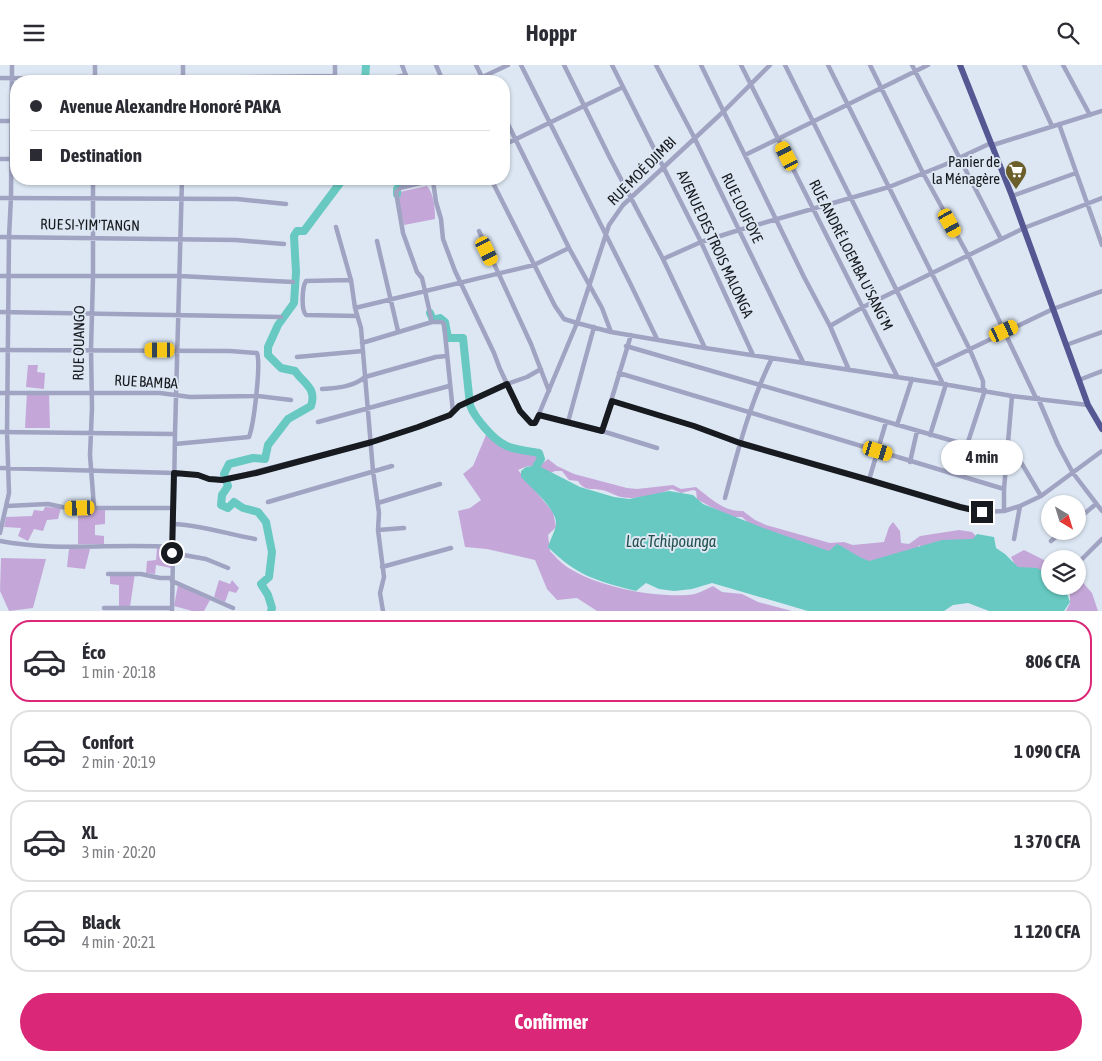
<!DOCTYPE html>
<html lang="fr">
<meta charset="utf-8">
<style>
body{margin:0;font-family:"Asap Condensed",sans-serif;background:#f7f7f7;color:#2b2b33;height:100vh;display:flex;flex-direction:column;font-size:19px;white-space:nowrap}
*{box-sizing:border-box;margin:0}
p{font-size:16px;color:#7c7c81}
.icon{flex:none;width:28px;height:28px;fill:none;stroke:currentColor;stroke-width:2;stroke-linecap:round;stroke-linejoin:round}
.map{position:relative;height:546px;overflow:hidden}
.drawer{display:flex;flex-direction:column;background:#fff;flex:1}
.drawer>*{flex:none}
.hud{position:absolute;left:10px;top:10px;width:500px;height:110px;border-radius:20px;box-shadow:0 1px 4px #0004;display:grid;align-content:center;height:110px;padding:0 20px;background:#fff}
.needle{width:32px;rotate:142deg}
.fabs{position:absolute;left:1041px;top:430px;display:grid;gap:10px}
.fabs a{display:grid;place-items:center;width:45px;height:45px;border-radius:50%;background:#fff;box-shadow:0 1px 4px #0004;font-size:25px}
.end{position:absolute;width:22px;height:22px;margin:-11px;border:6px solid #171a1e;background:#fff;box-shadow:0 0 0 2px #fff}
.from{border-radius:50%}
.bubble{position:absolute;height:35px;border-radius:18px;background:#fff;box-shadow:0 1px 4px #0004;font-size:16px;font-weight:700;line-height:35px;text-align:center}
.car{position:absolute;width:15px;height:30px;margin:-15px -8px;border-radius:6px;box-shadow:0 0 4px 1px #0007;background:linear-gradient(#f5c518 24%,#345 0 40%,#f5c518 0 76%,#345 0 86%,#f5c518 0)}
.hud b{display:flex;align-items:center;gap:18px;height:48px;font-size:19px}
.hud b+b{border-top:1px solid #e1e1e2}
.hud i{width:12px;height:12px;background:#2b2b33}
ul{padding:9px 0 0;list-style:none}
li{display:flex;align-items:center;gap:15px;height:82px;margin:0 10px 8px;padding:0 10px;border:2px solid #e1e1e2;border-radius:20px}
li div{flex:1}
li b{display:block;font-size:19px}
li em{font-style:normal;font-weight:700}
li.active{border-color:#db2777}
li>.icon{width:45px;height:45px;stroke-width:1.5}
.action{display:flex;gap:10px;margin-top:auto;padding:10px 20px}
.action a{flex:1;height:58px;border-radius:30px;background:#db2777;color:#fff;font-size:20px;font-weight:700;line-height:58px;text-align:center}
header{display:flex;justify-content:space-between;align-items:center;height:65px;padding:0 20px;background:#fff;font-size:22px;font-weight:700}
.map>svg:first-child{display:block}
</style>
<header><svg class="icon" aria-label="menu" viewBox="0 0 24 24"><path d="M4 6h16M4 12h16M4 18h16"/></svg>Hoppr<svg class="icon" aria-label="search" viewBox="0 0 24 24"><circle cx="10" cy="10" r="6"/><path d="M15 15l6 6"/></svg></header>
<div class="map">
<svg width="1102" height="546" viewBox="0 0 1102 546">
<rect width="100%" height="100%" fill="#dce7f3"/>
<path fill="#c4a7d8" d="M427,121C434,129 435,143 435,154L404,160L398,132L399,127Z
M28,300H38L37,307L45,308L44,324L26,322Z
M27,327H49L50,363H25Z
M486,370L519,384L534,387L543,398L548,394L557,401L574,409L627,423L637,424L673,420L681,424L696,422C710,433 724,447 743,446L755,455L766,460L830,478L844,477L853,480L884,477L889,462L893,457L900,466L901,478L909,479L920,471L959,465L972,467L977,472L975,478L948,479L938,476L925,486L919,480L918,485L871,497L829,489L752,461L742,452H730L700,436L697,434L696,426L693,425L681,428L672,424C656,430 637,435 621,432C614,430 608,426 602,425C592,423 585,427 578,416L569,415L562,406H555L546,410L539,404L540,401H528L518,405L553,447L556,462L548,470L550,486C555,491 561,498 567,502C598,522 651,532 687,530C696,530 705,525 713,521L722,527L742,529L758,537L792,546H597L577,533L557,535L547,524L535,495L487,484L465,482L458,446L470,443L481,435L463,409L473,401Z
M45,442L61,443L58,454L47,455L43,466L34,464L28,476L18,471L21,463L4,462L6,452L32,451L34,445L43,446Z
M78,444H105V459L95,460V470L104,471V479H78Z
M157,482L172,484L171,503L156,500L155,509L146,508L147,496L156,495Z
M69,484H90L85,504L67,502Z
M1024,485L1050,498V511L1045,508L1016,502L1011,492Z
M1,493L46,494L33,543L9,546L0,526Z
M135,508L130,542L119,541V520L110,519V509Z
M1078,512L1092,528L1098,546H1066L1070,538V525L1065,521H1078Z
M219,515L230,519L232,515L239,523L236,528L229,526L225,537L214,532Z
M178,520L210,535L204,546H192L174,541Z"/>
<path fill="#67c9c1" d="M537,400L580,422L614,432L629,434L669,426L693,430L703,439L766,464L829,486L837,479C848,484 857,492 869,496L942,475L973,474L977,469L994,472L996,483L1005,489L1018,502L1037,503L1050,510V521H1064L1070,537L1064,546H989L968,538L953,540L944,546H808L712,518L692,524L674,526L659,524L646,518L636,526C597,516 577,511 548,482C550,475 556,464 556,459C557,444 530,422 521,412V406L526,402Z"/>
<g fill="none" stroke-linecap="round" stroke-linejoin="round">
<path stroke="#67c9c1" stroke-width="8" d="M365,16L366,0
M397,129V124L401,119L402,114
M430,248L433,255L440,253L445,257L448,273H463L470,340C473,349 478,355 485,363C504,385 512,383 539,388L541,394L537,400
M271,546L272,543L268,530L261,519L269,512L272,487L266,457L258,447L243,443L234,437L228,443L221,440L222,430L228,421L224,409L229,399L253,393L265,394L268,380L288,354L311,341C317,323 304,319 295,306L281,303L268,290V282L278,260L294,238L296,207L294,171L297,166H304L343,114"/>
<path stroke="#a0a3c1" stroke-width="4.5" d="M402,0L408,16
M436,0L443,16
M476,0L484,16
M521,0L631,220L657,274
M564,0L610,93L663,194L705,283
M612,0L701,177L753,290
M656,0L694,72L803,297
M701,0L804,212L830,261L849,305
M741,0L897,311
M785,0L943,319
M828,0L970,285L983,316V325
M870,0L923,108L968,190L1036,333
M912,0L1001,174
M1024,0L1052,61
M1063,0L1090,50
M0,13L95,14L335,11
M95,15V0
M383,15L406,10
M183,16V0
M335,16V0
M474,16L508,0
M504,51L569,183L602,243L611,267
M0,56H16
M1059,59L1102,180
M504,80L623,22
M993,80L1102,46
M745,90L928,0
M0,94H16
M93,114V212L91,284L92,343L90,390L94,442
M491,114L555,241L564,254L577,258L609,160L623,140L724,46L770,0
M433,115L400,123L396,127L403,168L417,207L422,213L432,257H442L444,259L453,347
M433,116L436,137L441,154L443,174L455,206L494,288L500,304L520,346L531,358L534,359L536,356L577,258L611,267L705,283L943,319L1012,331L1088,340
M1012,131L1076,108
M0,133L237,134L286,139
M336,162L351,215L355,243L361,263L373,406L379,448L378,465L384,512L380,528L383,546
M479,166L531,279L549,326
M0,172L236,175L284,179
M377,176L398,266
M663,194L701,177L739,165L889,122L944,100L991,78
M0,211H180L293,217
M351,215L306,216C302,222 301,245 306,250L357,251
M355,243L534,200L569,183
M0,247L281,252
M830,261L863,242L1024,163L1102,133
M362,278L432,257
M1066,280L1102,267
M626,281L967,380L1006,394
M0,285L230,286L257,288C261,299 254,359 249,372L175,379
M297,292L363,286
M935,301L1053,244L1102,226
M619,308L1004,424
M1079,315L1102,306
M322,324C337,323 353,322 365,312L436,292L447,291
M0,328H160L190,332L258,331L291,335
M1038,333L1058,380L1073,408L1102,446
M612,336L694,361L740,379L869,415L960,442L982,447L1004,446L1020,441L1041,431L1102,386
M539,350L602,366L657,383
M318,357L449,321
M568,357L594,262
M897,360L912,314
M602,366L631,270
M0,367L175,369
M930,370L946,319
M1009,377L1041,431
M967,380L985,325
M910,397L917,366
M0,403L174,408L198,410L209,414H227L371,377L418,362L450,350L459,341L507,319L527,312L541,304
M869,415L886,357
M725,433C738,385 750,338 772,293
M268,437L392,401
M378,438L440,419
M7,441L48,439L67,443H174
M1004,446V424L1012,331
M1078,454L1096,439
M173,459C201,460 227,469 255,474
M378,465L404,463
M0,468L9,428L7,367L9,172L11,132L12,0
M1014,474L1020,441
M0,476C57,487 115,478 172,482
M1051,476L1063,466
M172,488L206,494L228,503
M1080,496L1102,474
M382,502L451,483
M108,509H141L160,513H172
M172,516L233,543
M104,543H172
M172,546L175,369L182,114"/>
<path stroke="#545791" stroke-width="6" d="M960,0L1012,131L1088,340L1102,364"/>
</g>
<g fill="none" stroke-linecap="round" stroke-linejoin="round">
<path stroke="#171a1e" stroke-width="6" d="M172,488L174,408L198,410L209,414L222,415L256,408L372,377L418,362L450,350L459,341L507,319L520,346L531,358H535L539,350L602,366L612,336L694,361L740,378L869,415L960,442L982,447"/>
</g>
<defs>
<g id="supermarket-pin" transform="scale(1.125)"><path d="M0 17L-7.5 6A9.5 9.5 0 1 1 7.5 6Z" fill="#6b5e2b" stroke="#dce7f3"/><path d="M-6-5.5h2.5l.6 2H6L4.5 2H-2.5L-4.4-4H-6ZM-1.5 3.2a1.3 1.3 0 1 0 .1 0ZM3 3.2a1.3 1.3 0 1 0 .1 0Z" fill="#fff"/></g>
</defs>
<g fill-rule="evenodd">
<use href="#supermarket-pin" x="1016" y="106"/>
</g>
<g text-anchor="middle" stroke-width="4" stroke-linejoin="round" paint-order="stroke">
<g font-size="15" fill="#171a1e" stroke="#dce7f3" text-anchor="end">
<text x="1000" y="102">Panier de<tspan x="1000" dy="17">la Ménagère</tspan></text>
</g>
<g font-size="15" fill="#171a1e" stroke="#dce7f3">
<text transform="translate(642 106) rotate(-45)" y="5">RUE MOÉ DJIMBI</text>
<text transform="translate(742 143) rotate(64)" y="5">RUE LOUFOYE</text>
<text transform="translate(90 160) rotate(1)" y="5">RUE SI-YIM'TANGN</text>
<text transform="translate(715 179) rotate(65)" y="5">AVENUE DES TROIS MALONGA</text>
<text transform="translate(851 190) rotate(63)" y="5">RUE ANDRÉ LOEMBA U'SANG'M</text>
<text transform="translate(79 278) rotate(-89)" y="5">RUE OUANGO</text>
<text transform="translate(146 317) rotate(3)" y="5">RUE BAMBA</text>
</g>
<g font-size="16" font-style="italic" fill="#24514d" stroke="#dce7f3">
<text x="671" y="482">Lac Tchipounga</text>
</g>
</g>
</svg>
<div class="fabs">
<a><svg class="needle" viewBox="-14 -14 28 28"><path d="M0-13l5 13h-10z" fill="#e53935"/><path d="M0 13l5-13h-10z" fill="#7c7c81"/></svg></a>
<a><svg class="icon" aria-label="layers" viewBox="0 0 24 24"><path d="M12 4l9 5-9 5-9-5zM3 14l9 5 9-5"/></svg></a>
</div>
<i class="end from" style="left:172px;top:488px"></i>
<i class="end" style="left:982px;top:447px"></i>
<div class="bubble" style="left:941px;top:375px;width:82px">4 min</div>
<i class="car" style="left:787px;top:91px;rotate:333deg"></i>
<i class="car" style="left:950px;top:158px;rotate:151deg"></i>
<i class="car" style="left:487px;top:186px;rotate:154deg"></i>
<i class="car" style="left:1004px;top:266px;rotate:65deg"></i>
<i class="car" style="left:160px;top:285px;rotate:270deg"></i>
<i class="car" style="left:878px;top:386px;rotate:107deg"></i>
<i class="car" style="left:80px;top:443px;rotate:268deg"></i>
<div class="hud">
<b><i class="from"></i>Avenue Alexandre Honoré PAKA</b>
<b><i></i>Destination</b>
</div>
</div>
<section class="drawer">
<ul>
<li class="active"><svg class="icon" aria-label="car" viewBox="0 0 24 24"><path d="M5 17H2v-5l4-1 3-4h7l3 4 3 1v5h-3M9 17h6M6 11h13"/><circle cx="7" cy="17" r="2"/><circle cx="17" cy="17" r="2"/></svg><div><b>Éco</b><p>1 min · 20:18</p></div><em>806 CFA</em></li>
<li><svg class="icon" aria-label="car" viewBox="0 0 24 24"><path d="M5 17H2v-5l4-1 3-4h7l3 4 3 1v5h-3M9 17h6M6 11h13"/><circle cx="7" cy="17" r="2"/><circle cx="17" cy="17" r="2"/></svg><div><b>Confort</b><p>2 min · 20:19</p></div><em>1 090 CFA</em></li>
<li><svg class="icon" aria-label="car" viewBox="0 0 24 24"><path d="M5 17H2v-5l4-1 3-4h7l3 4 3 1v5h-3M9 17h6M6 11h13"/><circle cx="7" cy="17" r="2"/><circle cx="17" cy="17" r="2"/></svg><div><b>XL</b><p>3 min · 20:20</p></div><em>1 370 CFA</em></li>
<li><svg class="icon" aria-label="car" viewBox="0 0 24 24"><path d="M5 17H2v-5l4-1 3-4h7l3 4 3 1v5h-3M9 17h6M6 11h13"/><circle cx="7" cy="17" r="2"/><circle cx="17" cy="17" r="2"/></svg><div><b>Black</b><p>4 min · 20:21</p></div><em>1 120 CFA</em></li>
</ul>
<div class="action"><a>Confirmer</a></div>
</section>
